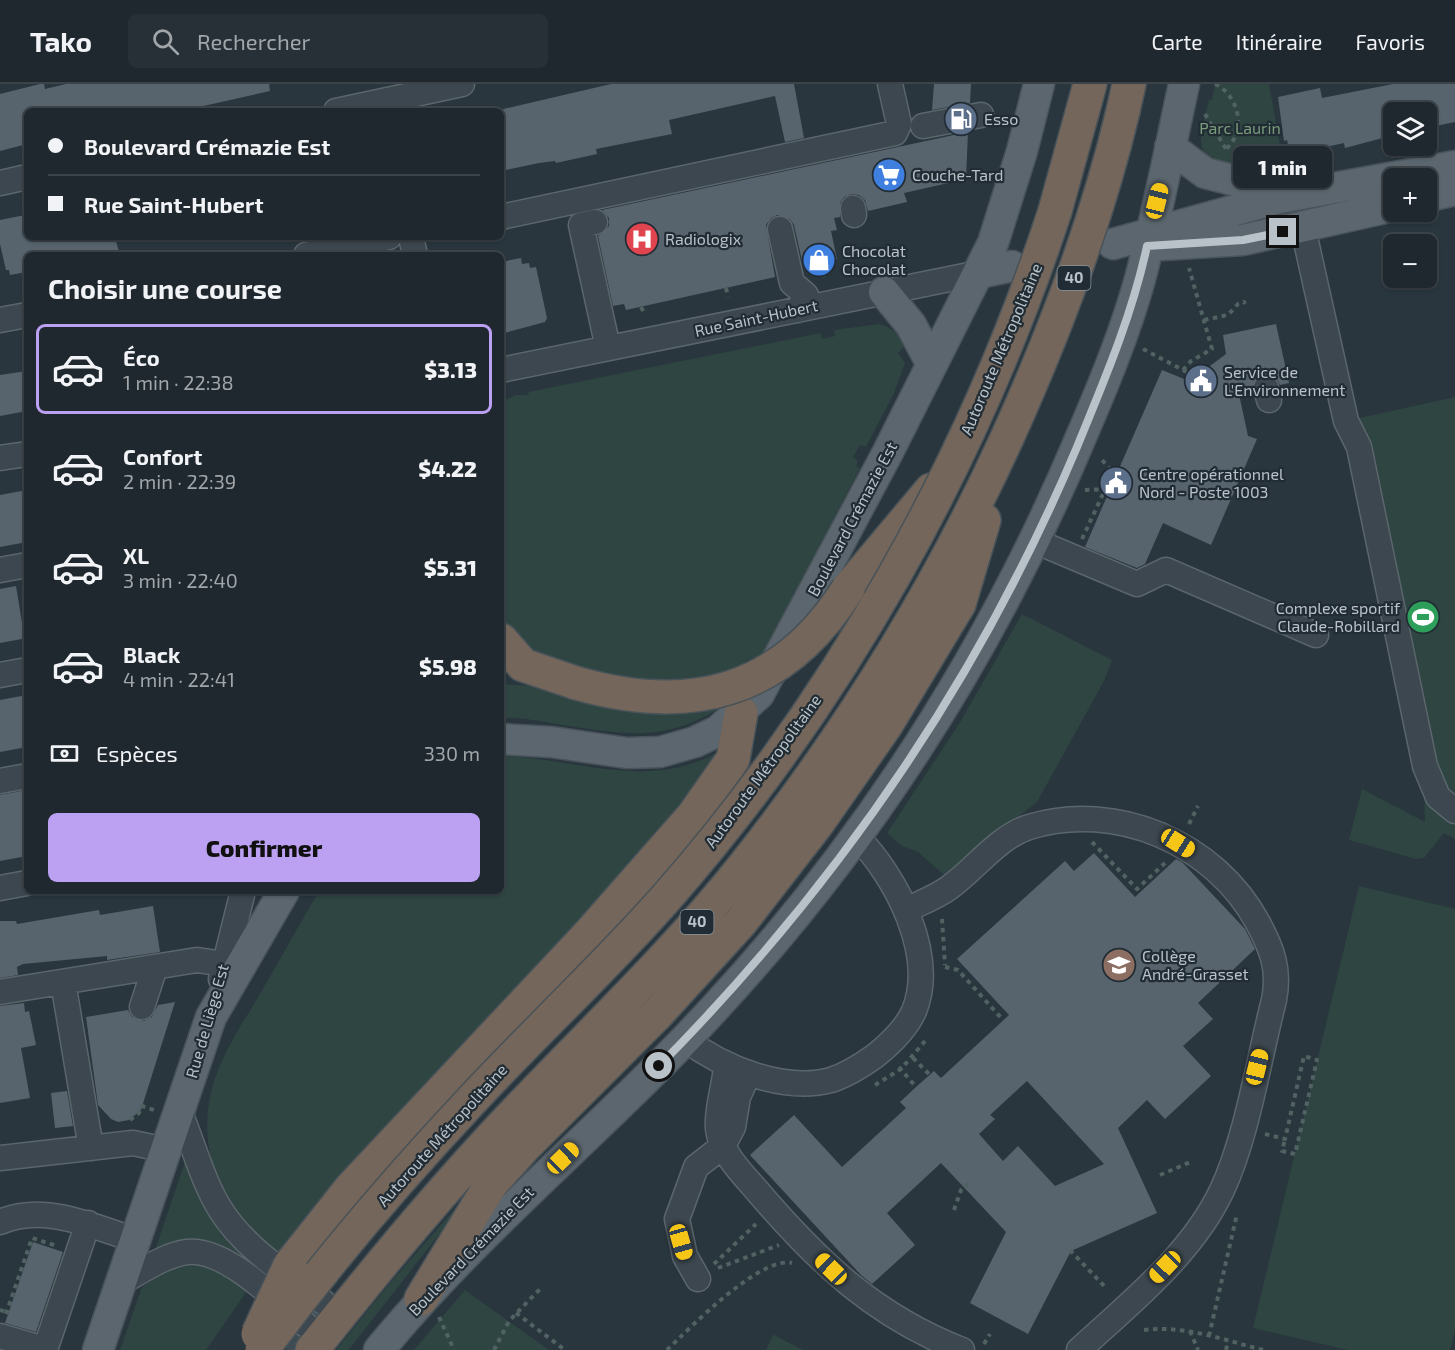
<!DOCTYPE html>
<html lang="fr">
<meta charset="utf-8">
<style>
body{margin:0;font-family:"Exo 2",sans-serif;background:#273036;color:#f1f3f6;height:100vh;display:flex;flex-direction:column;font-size:22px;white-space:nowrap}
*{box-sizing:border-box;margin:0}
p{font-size:20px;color:#a1a6aa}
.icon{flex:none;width:33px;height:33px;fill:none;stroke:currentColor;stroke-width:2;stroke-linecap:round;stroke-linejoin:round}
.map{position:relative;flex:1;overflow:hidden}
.details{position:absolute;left:24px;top:168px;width:480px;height:642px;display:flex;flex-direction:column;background:#1f282e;border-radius:9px;box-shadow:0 2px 4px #0004,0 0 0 2px #3c444a}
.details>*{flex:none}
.banner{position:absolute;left:24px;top:24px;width:480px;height:132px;border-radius:9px;box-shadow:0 2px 4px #0004,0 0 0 2px #3c444a;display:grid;align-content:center;height:132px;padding:0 24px;background:#1f282e}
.fabs{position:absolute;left:1383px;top:18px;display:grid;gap:12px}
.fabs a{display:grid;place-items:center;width:54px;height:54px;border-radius:9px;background:#1f282e;box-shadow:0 2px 4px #0004,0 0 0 2px #3c444a;font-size:30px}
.end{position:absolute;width:27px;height:27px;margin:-14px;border:8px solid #b9c2c9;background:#111;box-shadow:0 0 0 3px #111}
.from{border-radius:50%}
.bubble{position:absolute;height:42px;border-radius:9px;background:#1f282e;box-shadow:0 2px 4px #0004,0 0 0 2px #3c444a;font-size:20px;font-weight:800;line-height:42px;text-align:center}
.car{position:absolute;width:18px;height:36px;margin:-18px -9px;border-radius:8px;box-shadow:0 0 4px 2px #0007;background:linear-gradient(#f5c518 24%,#345 0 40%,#f5c518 0 76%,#345 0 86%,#f5c518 0)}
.banner b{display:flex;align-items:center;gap:21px;height:57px;font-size:22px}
.banner b+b{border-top:2px solid #3c444a}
.banner i{width:15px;height:15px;background:#f1f3f6}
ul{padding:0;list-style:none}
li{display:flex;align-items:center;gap:18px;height:90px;margin:0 12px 9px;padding:0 12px;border:3px solid transparent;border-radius:9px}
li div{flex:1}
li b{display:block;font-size:22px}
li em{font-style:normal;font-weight:800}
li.current{border-color:#bca0f2}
li>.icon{width:54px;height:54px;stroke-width:1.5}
h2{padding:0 24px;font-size:27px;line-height:72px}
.pay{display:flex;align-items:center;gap:15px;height:66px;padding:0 24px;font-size:22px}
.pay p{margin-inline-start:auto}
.action{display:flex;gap:12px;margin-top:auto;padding:12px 24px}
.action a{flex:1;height:69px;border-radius:9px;background:#bca0f2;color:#111;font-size:24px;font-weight:800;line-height:69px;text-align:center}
header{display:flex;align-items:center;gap:36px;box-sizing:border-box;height:84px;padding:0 30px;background:#1f282e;border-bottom:2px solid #3c444a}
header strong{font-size:28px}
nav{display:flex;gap:33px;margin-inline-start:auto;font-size:21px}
.search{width:420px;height:54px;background:#273036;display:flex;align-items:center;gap:15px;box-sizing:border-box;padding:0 21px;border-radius:9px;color:#a1a6aa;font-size:22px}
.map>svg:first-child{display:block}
</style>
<header>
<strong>Tako</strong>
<div class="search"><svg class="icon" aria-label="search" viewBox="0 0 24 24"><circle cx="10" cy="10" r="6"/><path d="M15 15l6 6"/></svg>Rechercher</div>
<nav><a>Carte</a><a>Itinéraire</a><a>Favoris</a></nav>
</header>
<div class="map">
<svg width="1455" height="1266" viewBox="0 0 1455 1266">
<rect width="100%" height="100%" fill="#29363e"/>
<path fill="#2f4542" d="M1215,0H1269L1285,88C1263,85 1202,87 1201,58C1200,45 1206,29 1209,16H1212Z
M879,240C892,244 900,249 905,262L898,269L905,279L894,309L866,363L860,361L853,373L858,377L856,382L860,384L761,575L755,579L752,575L745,577L747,583L695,599L616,598L537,568L517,555L501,538V318L516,311H529L528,308L821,249L822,255L835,252L834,246Z
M1455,313V755L1444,749L1424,774L1416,775L1349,756L1362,705L1425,738L1424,702L1346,337Z
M1022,530L1112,576L1104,597L1037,718L944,791L918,768L902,762L887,749L959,640Z
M501,600L531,602L589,616L733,615C669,661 629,651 556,640C538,637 519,633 501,634Z
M717,669L704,699L621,795L404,1023L322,1114L278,1169C215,1123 188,1050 222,977C232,954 247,932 260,910C280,875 299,841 319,807H501V672C576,674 645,707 717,669Z
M1359,802L1455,825V1246L1450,1266H1348L1253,1244Z
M499,1074L351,1263L348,1266H336L390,1199Z
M185,1078H190L264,1186L261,1190C213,1151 212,1158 154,1169Z
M194,1179L222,1187L247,1207L206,1266H120L142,1203L173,1183Z
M465,1206L549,1266H414Z
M773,1251H774L803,1266H766Z"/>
<path fill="#57646e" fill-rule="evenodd" d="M40,0H44L45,5L66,0H269L270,7L181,27H27V60L0,67V10Z
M611,0H794L804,54L785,58L775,12L669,36L672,50L596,65L597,70L556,79L555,77L539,79L501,87L499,26Z
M934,0H971L970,19L932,26Z
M1393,0H1455V38L1426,44V28H1394V51L1345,64L1344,59L1290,71L1287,56L1284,57L1278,13L1320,4L1322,14Z
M968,48L966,95L904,109L907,118L868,127L865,116L859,111L852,110L844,113L840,119V133L834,134L837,146L831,147L837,175L830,182L812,186L811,179L803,181L794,141L790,135L777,131L771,134L766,141L775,193L626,226L624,220L613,222L598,152L609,142V134L602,126Z
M25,131L27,153H115L119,168L106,171H27V188L10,191L9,186H6L0,160V136Z
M521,174L522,180L529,179L530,184L536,183L547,234L545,238L501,250V178Z
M1276,240L1289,299L1280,301L1276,294L1263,290L1256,294L1252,307L1239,310L1248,352L1257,355L1211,461L1163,439L1145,480L1137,484L1085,463L1108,410L1110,397L1118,387L1162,286L1189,297L1201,286L1202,288L1226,270L1223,251Z
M27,287V327L0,332V291Z
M27,406V458L0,463V411Z
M16,502L24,551L22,555L0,559V505Z
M27,611V663L0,668V616Z
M27,706V772L0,777V711Z
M1094,769L1135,813L1176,775L1182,778L1245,845L1255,865L1198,919L1213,935L1183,962L1211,992L1165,1035L1147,1016L1118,1044L1157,1129L1071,1167L1028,1250L970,1219L1006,1148L941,1079L887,1129L915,1161L872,1200L861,1191L750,1071L794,1031L842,1083L906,1024L900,1018L916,1003L934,987L941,994L1009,931L957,875L1065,777L1074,787ZM1027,997L1104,1080L1055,1102L1018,1062L1003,1077L979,1050L995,1035L990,1031Z
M153,822L160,868L107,876V872L23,880L17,883L18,891L0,894V837H16L17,840L99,826L100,831Z
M175,918L141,1026L129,1036L118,1038L111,1035L98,1021L86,933L128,926L132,933L144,937L152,933L158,921Z
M24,919L25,928L29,927L36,961L21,964L30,1014L0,1019V922Z
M67,1007L73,1042L55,1044L51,1009Z
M33,1158L63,1168L36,1248L5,1239Z"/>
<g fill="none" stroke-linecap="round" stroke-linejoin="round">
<path stroke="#3f4b53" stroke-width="24" stroke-dasharray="24 12" stroke-linecap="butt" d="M287,1266L323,1218"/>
<g stroke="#5a656c" stroke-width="27">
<path id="minor" d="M336,27L462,0
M923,42L981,31
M0,99L27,93
M853,124L854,131
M501,133L895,49L899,40L890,0
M595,138L581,141L608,264
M1303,144L1346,337L1359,363L1425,682L1438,713L1455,727
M780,145L792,199L806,211L798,226
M411,153L415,171
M306,171L389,153
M0,236L27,231
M501,286L979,189
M1266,304L1269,316
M0,374L27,370
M1035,457L1137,500L1166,486L1316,551
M0,486L27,481
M0,591L27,586
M0,697L27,692
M0,804L27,799
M906,826C920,819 937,813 950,803C975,785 998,753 1029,743C1116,716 1215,759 1258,839C1272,865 1280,885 1274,916C1259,974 1247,1053 1222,1106C1192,1170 1130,1219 1079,1266
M221,895L243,807
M63,898L91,1064
M0,908L197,876L224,880
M142,923L155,883
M685,955C722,983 783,1009 831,996C847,991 861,982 875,972C890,960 906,945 914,927C937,871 896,792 857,753
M726,982C725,1001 716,1025 718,1045C721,1070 744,1091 759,1109C819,1179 875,1232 962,1266
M179,1026C192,1057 203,1098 220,1125C245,1165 287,1190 323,1218
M0,1074L133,1059L166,1066
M0,1138C45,1119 92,1142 135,1156
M698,1195L685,1172L677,1135L696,1083L723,1062L733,1043L738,1013L749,989
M120,1199C141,1188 164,1171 187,1168C225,1163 278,1218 306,1241
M0,1252L37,1263L47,1260L88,1139"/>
</g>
<g stroke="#49535b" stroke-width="33">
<path id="major" d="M1170,63L1205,89L1260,103L1279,114
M1426,113L1455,106
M1113,160L1279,114L1455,82
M1146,162L1243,156L1394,122
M979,189L1012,182
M884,208L911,241L931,279
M501,655L551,658L627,669L660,668L695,658L718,647L759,610L888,368L993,159L1022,67L1039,0
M98,1266L211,933L284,807
M379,1266C480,1143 605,1043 713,926C869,758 992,565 1081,353C1103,302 1125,249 1140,195C1157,131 1170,65 1184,0"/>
</g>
<g stroke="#475259" stroke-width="36">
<path id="highway" d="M1123,27L1129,0
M1055,127L1090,0
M848,505L931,406
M501,556L523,581L576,599
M290,1181L351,1104L592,847L693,732L733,675L741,629
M421,1215L491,1100L526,1061L658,929L741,838L817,740L886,641L959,520L984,436
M312,1266C382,1178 453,1092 531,1012C604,936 679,864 744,782C848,651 937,507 1007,354"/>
</g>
<path stroke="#506262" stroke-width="4" stroke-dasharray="4.5 4.5" stroke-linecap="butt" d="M1215,0C1239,11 1247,47 1226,65
M1205,30L1226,65
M821,184L824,193
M726,204L728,213
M641,223L645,230
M1204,236L1228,231L1238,220L1244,218L1245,220
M1143,265L1183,286L1191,277L1212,265L1189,184
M1183,286L1195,293
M1085,406L1108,405L1115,390L1100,374
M1082,455L1102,412L1108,405
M1189,740L1198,722
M1092,758L1137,805L1165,779
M942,835L945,881
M945,883L958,886L1003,936
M913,974L930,991
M899,983L916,1003
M875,1001L901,985L925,957
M130,1036L139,1029L142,1022L154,1026
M1265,1050L1285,1055L1304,972L1317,976L1295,1070L1282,1067L1285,1055
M1160,1091L1193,1077
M954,1126L961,1106L968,1100
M1070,1166L1104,1202
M714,1180L756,1140
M718,1184L779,1161
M0,1226L6,1228
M516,1229L565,1266
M6,1230L32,1154L57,1162
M439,1233L454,1266
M1144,1246C1185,1241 1224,1256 1263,1266
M1190,1247L1198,1266
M1209,1252L1237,1130
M984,1260L990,1250
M494,1266L509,1237L541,1204
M667,1266C691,1243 760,1172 792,1179
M1226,1266L1228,1257"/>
<use href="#minor" stroke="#3d474f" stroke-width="24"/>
<use href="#major" stroke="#5b666e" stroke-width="30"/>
<use href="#highway" stroke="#74665a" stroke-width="33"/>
<g stroke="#475259" stroke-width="36" stroke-linecap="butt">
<path id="highway-bridge" d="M1007,354C1055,248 1096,141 1123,27
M576,599C691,632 782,609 848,505
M258,1250L290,1181
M262,1266C326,1179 396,1097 470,1018C534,949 603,885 665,815C839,617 973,378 1055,127"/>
</g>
<use href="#highway-bridge" stroke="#74665a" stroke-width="33"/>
</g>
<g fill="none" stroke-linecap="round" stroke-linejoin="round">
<path stroke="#b9c2c9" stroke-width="8" d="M659,982C836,803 979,596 1077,363C1104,297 1132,232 1147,162L1243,156L1283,148"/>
</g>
<defs>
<g id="fuel-disc" transform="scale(1.725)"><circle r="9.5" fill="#5c6f8a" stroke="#212c34"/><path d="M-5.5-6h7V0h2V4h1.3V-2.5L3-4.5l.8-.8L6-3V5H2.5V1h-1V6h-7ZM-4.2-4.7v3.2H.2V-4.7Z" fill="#fff"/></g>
<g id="supermarket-disc" transform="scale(1.725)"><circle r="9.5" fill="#3f7fe0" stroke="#212c34"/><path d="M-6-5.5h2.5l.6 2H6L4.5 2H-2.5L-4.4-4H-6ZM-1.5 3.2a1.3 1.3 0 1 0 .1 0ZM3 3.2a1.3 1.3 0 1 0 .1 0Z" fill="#fff"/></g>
<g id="hospital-disc" transform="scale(1.725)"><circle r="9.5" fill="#e0444e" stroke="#212c34"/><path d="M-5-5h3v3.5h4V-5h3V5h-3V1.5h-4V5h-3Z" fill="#fff"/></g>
<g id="shop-disc" transform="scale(1.725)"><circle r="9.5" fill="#3f7fe0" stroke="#212c34"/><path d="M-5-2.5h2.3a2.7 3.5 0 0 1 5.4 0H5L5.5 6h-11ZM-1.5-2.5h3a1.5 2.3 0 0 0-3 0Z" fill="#fff"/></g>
<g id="civic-disc" transform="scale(1.725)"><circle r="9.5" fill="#5c6f8a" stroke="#212c34"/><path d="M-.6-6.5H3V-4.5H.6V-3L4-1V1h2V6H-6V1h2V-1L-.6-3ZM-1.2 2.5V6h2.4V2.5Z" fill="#fff"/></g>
<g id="stadium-disc" transform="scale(1.725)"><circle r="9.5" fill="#2e9e5b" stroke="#212c34"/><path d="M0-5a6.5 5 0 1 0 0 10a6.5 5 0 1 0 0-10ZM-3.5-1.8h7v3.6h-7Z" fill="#fff"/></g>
<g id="university-disc" transform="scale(1.725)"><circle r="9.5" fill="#8d6e63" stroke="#212c34"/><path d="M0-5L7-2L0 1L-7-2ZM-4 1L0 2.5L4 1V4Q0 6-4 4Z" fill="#fff"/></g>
</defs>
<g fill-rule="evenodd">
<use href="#fuel-disc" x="961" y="35"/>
<use href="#supermarket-disc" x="889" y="91"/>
<use href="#hospital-disc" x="642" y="155"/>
<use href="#shop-disc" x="819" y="176"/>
<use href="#civic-disc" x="1201" y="297"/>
<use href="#civic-disc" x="1116" y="399"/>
<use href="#stadium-disc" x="1423" y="533"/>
<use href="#university-disc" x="1119" y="881"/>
</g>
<g text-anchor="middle" stroke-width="4.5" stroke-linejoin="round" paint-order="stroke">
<g fill="#212c34" stroke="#8b959c" stroke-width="1.5">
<rect x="1057.5" y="182" width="33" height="24" rx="4.5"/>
<rect x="680.5" y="826" width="33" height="24" rx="4.5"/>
</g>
<g font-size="15" font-weight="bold" fill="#b9c2c9">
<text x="1074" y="199">40</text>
<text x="697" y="843">40</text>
</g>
<g font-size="16" fill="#b9c2c9" stroke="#212c34" text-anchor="start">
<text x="984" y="41">Esso</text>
<text x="912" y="97">Couche-Tard</text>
<text x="665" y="161">Radiologix</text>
<text x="842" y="173">Chocolat<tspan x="842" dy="18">Chocolat</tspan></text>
<text x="1224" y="294">Service de<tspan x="1224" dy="18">L'Environnement</tspan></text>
<text x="1139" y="396">Centre opérationnel<tspan x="1139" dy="18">Nord - Poste 1003</tspan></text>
<text x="1400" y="530" text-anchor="end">Complexe sportif<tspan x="1400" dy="18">Claude-Robillard</tspan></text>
<text x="1142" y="878">Collège<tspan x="1142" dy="18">André-Grasset</tspan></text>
</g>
<g font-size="16" fill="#7a9c7c" stroke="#212c34">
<text x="1240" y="50">Parc Laurin</text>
</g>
<g font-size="16" fill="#b9c2c9" stroke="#212c34">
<text transform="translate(756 234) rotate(-12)" y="6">Rue Saint-Hubert</text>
<text transform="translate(1001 265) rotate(-67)" y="6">Autoroute Métropolitaine</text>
<text transform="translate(852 435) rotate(-62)" y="6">Boulevard Crémazie Est</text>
<text transform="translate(763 687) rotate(-54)" y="6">Autoroute Métropolitaine</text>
<text transform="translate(207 937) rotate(-74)" y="6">Rue de Liège Est</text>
<text transform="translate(442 1051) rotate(-48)" y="6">Autoroute Métropolitaine</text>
<text transform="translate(471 1167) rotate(-46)" y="6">Boulevard Crémazie Est</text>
</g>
</g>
</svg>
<div class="fabs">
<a><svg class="icon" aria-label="layers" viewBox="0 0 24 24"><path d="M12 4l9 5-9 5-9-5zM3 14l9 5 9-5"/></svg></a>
<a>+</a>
<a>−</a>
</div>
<i class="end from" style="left:659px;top:982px"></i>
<i class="end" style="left:1283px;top:148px"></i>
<div class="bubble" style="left:1233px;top:62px;width:99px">1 min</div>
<i class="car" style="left:1157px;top:117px;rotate:14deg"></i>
<i class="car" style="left:1178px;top:759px;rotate:122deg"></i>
<i class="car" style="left:1257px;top:983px;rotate:14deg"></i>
<i class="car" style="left:563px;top:1074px;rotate:46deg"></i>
<i class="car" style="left:681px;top:1158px;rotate:164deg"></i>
<i class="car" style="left:1165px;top:1183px;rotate:224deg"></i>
<i class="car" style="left:831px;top:1185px;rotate:314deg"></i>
<div class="banner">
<b><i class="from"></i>Boulevard Crémazie Est</b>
<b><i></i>Rue Saint-Hubert</b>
</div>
<section class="details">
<h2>Choisir une course</h2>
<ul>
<li class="current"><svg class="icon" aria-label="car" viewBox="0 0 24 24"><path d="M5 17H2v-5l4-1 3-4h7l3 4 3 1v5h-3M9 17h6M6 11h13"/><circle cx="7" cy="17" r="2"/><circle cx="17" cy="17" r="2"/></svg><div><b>Éco</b><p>1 min · 22:38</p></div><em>$3.13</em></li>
<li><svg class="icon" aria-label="car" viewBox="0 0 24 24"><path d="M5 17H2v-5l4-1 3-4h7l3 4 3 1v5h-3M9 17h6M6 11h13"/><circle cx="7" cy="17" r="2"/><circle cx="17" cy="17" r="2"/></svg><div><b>Confort</b><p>2 min · 22:39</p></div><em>$4.22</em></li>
<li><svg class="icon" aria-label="car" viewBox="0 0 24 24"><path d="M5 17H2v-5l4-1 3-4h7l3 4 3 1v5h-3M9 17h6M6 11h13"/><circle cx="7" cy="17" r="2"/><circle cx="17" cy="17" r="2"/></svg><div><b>XL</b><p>3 min · 22:40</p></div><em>$5.31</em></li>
<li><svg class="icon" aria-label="car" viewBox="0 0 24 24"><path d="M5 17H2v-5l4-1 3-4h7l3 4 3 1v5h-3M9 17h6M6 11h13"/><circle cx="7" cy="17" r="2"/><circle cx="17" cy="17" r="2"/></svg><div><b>Black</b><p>4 min · 22:41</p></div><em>$5.98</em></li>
</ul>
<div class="pay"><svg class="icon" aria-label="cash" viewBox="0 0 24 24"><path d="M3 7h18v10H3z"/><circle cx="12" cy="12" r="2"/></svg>Espèces<p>330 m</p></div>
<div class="action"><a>Confirmer</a></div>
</section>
</div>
